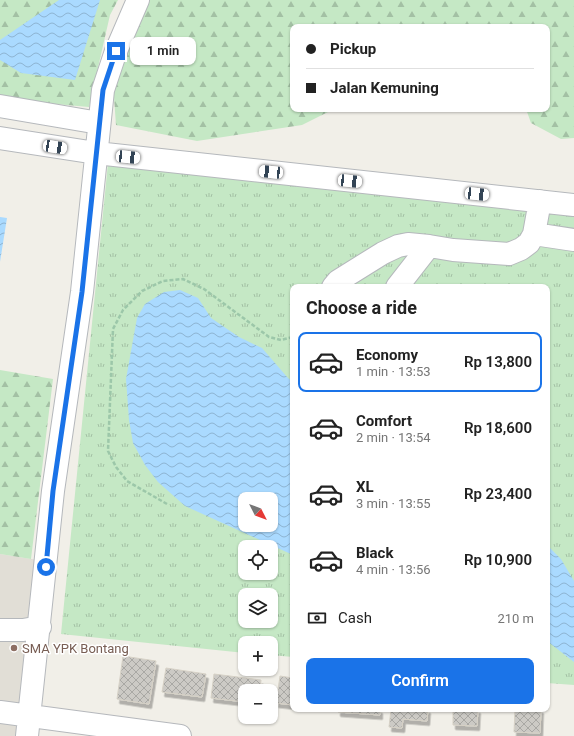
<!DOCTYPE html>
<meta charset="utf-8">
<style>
body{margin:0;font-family:Roboto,sans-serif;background:#f6f6f6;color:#222;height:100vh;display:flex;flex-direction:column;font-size:15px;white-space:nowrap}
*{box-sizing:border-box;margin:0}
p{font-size:13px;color:#767676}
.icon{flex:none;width:22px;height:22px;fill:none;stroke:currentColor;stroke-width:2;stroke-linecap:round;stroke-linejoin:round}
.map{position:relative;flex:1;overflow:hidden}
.details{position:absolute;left:290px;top:284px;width:260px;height:428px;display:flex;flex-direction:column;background:#fff;border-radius:8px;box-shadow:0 1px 3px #0004}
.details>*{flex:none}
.top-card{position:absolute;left:290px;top:24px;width:260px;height:88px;border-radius:8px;box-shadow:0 1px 3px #0004;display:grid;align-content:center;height:88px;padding:0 16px;background:#fff}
.needle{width:26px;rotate:132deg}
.buttons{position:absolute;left:238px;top:492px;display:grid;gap:8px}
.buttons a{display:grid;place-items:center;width:40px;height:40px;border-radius:8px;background:#fff;box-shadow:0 1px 3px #0004;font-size:20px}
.end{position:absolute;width:18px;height:18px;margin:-9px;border:5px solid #1a73e8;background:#fff;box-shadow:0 0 0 2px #fff}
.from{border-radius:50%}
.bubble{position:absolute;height:28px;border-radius:8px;background:#fff;box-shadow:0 1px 3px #0004;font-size:13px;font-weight:600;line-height:28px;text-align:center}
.car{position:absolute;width:12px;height:24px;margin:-12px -6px;border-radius:5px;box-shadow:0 0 3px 1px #0007;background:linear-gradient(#fff 24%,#345 0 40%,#fff 0 76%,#345 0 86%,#fff 0)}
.top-card b{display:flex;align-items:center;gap:14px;height:38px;font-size:15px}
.top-card b+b{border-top:1px solid #e0e0e0}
.top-card i{width:10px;height:10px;background:#222}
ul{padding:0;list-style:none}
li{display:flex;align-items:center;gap:12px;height:60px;margin:0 8px 6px;padding:0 8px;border:2px solid transparent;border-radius:8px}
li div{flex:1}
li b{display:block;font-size:15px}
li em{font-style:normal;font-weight:600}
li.active{border-color:#1a73e8}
li>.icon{width:36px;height:36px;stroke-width:1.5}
h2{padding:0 16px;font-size:18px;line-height:48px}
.pay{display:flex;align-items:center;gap:10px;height:44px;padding:0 16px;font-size:15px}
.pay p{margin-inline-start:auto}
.action{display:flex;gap:8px;margin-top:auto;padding:8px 16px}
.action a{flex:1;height:46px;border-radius:8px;background:#1a73e8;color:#fff;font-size:16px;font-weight:600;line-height:46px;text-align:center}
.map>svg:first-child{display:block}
</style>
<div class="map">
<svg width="574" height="736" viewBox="0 0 574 736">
<defs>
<pattern id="forest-firs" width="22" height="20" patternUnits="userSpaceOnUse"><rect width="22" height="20" fill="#c5e8c5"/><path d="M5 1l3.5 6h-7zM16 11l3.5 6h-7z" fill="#a3c0a4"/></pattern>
<pattern id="park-tufts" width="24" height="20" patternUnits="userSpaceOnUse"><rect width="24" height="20" fill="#c5e8c5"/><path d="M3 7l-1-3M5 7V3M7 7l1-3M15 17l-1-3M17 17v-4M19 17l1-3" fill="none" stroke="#a3c0a4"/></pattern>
<pattern id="water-waves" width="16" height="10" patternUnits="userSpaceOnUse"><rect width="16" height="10" fill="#aadaff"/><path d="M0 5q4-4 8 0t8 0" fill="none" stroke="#8eb4d2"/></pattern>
<pattern id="building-cross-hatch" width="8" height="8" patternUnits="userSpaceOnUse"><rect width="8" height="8" fill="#cccac5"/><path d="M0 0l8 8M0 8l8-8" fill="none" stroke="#a9a8a4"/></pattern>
<filter id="shadow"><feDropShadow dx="2.5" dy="4.5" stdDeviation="0" flood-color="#0004"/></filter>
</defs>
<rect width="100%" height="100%" fill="#f1efe8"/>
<path fill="#e1ded6" d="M0,554L38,560L19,736H0Z"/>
<path fill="url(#forest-firs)" d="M0,0H118L110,15L89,107L0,99Z
M149,0H574V138L561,139L531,123L526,109H547V27H293V109H334L302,125L197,141L116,125L113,84Z
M0,370L53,379L31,559L0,554Z"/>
<path fill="url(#park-tufts)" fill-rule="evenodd" d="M108,163L574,208V685L547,683V287H293V657L271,655V643H245V653L61,634ZM245,499H271V525H245ZM245,547H271V573H245ZM245,595H271V621H245Z"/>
<path fill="url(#water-waves)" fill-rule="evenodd" d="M59,0H100L75,80L21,73L0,60V40Z
M0,217L7,218L0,262Z
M180,290L198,298L211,318L239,337L262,348L288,378L293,382V555L185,506L158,482L145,465L133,443L129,420L126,379L137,318L145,304L164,292ZM245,499H271V525H245Z
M547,545L561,559L574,581V662L547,641Z"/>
<path fill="url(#building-cross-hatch)" stroke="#d6d1c6" filter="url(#shadow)" d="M123,656L156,661L149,704L117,699Z
M166,668L206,674L202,697L162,692Z
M214,674L261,680L260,691H245V702L211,698Z
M280,676L293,678V705L276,703Z
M338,709H380V715L338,712Z
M391,709H428L427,721L403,719L402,728L389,727Z
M453,709H478L477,726L453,725Z
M515,709H541L540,733L514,732Z"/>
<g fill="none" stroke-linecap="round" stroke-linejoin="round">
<g stroke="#b5b8bc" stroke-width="24">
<path id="minor" d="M0,106L99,123
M0,138L96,153L574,205
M534,234L574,240
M333,287L338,281L383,253L398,246L408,244L429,246
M397,287L429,246L453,250L509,254L521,249L529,243L534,234L540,201
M0,630H23L40,627
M0,712L180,736
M27,736L53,491L82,292L103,90L116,51L138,0"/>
</g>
<path stroke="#9cc7a9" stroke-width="2.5" stroke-dasharray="4 2" stroke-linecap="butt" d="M167,504L127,481L116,467L108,451L113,329L123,310L142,291L163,281L183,279L204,289L269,337L281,340L293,337"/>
<use href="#minor" stroke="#fff" stroke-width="22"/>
</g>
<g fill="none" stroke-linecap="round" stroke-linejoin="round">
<path stroke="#1a73e8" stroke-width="5" d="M46,567L53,491L82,292L103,90L116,51"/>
</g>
<circle fill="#8d6e63" stroke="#fff" stroke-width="1.5" cx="14" cy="648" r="4"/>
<g text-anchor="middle" stroke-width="3" stroke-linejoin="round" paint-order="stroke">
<g font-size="13" fill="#785e54" stroke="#fff" text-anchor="start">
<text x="22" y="653">SMA YPK Bontang</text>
</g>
</g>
</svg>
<div class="buttons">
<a><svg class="needle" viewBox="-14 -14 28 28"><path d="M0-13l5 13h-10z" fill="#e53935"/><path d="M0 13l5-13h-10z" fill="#767676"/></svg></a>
<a><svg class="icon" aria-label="locate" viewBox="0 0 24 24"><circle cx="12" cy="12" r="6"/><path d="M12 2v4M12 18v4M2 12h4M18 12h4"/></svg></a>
<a><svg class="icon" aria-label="layers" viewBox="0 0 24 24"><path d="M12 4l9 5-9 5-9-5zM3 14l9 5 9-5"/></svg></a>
<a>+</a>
<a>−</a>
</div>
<i class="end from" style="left:46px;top:567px"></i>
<i class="end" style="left:116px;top:51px"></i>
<div class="bubble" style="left:130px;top:37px;width:66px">1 min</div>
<i class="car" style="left:55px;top:147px;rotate:99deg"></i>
<i class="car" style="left:128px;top:157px;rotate:96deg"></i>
<i class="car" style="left:271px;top:172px;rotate:276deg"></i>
<i class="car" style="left:350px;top:181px;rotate:96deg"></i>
<i class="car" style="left:477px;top:194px;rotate:96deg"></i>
<div class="top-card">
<b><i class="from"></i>Pickup</b>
<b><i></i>Jalan Kemuning</b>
</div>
<section class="details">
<h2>Choose a ride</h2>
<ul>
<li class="active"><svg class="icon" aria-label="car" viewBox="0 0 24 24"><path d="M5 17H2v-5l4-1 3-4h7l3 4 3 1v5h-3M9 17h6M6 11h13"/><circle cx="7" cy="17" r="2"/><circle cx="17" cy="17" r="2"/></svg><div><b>Economy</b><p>1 min · 13:53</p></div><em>Rp 13,800</em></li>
<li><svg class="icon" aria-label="car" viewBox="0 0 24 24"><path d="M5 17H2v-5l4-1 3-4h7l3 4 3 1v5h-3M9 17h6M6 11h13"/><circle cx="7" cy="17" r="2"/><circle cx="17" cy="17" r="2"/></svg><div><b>Comfort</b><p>2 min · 13:54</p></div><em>Rp 18,600</em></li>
<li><svg class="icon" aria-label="car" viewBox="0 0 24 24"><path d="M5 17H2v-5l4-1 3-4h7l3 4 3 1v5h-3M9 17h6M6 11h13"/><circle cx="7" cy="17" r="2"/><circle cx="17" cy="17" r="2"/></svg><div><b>XL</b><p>3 min · 13:55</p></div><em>Rp 23,400</em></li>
<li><svg class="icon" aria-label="car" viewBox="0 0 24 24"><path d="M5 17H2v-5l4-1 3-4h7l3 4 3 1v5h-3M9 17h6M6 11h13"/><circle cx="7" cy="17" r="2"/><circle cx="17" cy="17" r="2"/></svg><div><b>Black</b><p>4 min · 13:56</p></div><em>Rp 10,900</em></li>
</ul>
<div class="pay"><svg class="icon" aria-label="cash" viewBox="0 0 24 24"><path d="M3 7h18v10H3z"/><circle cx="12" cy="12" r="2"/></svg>Cash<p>210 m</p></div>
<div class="action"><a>Confirm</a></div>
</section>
</div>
